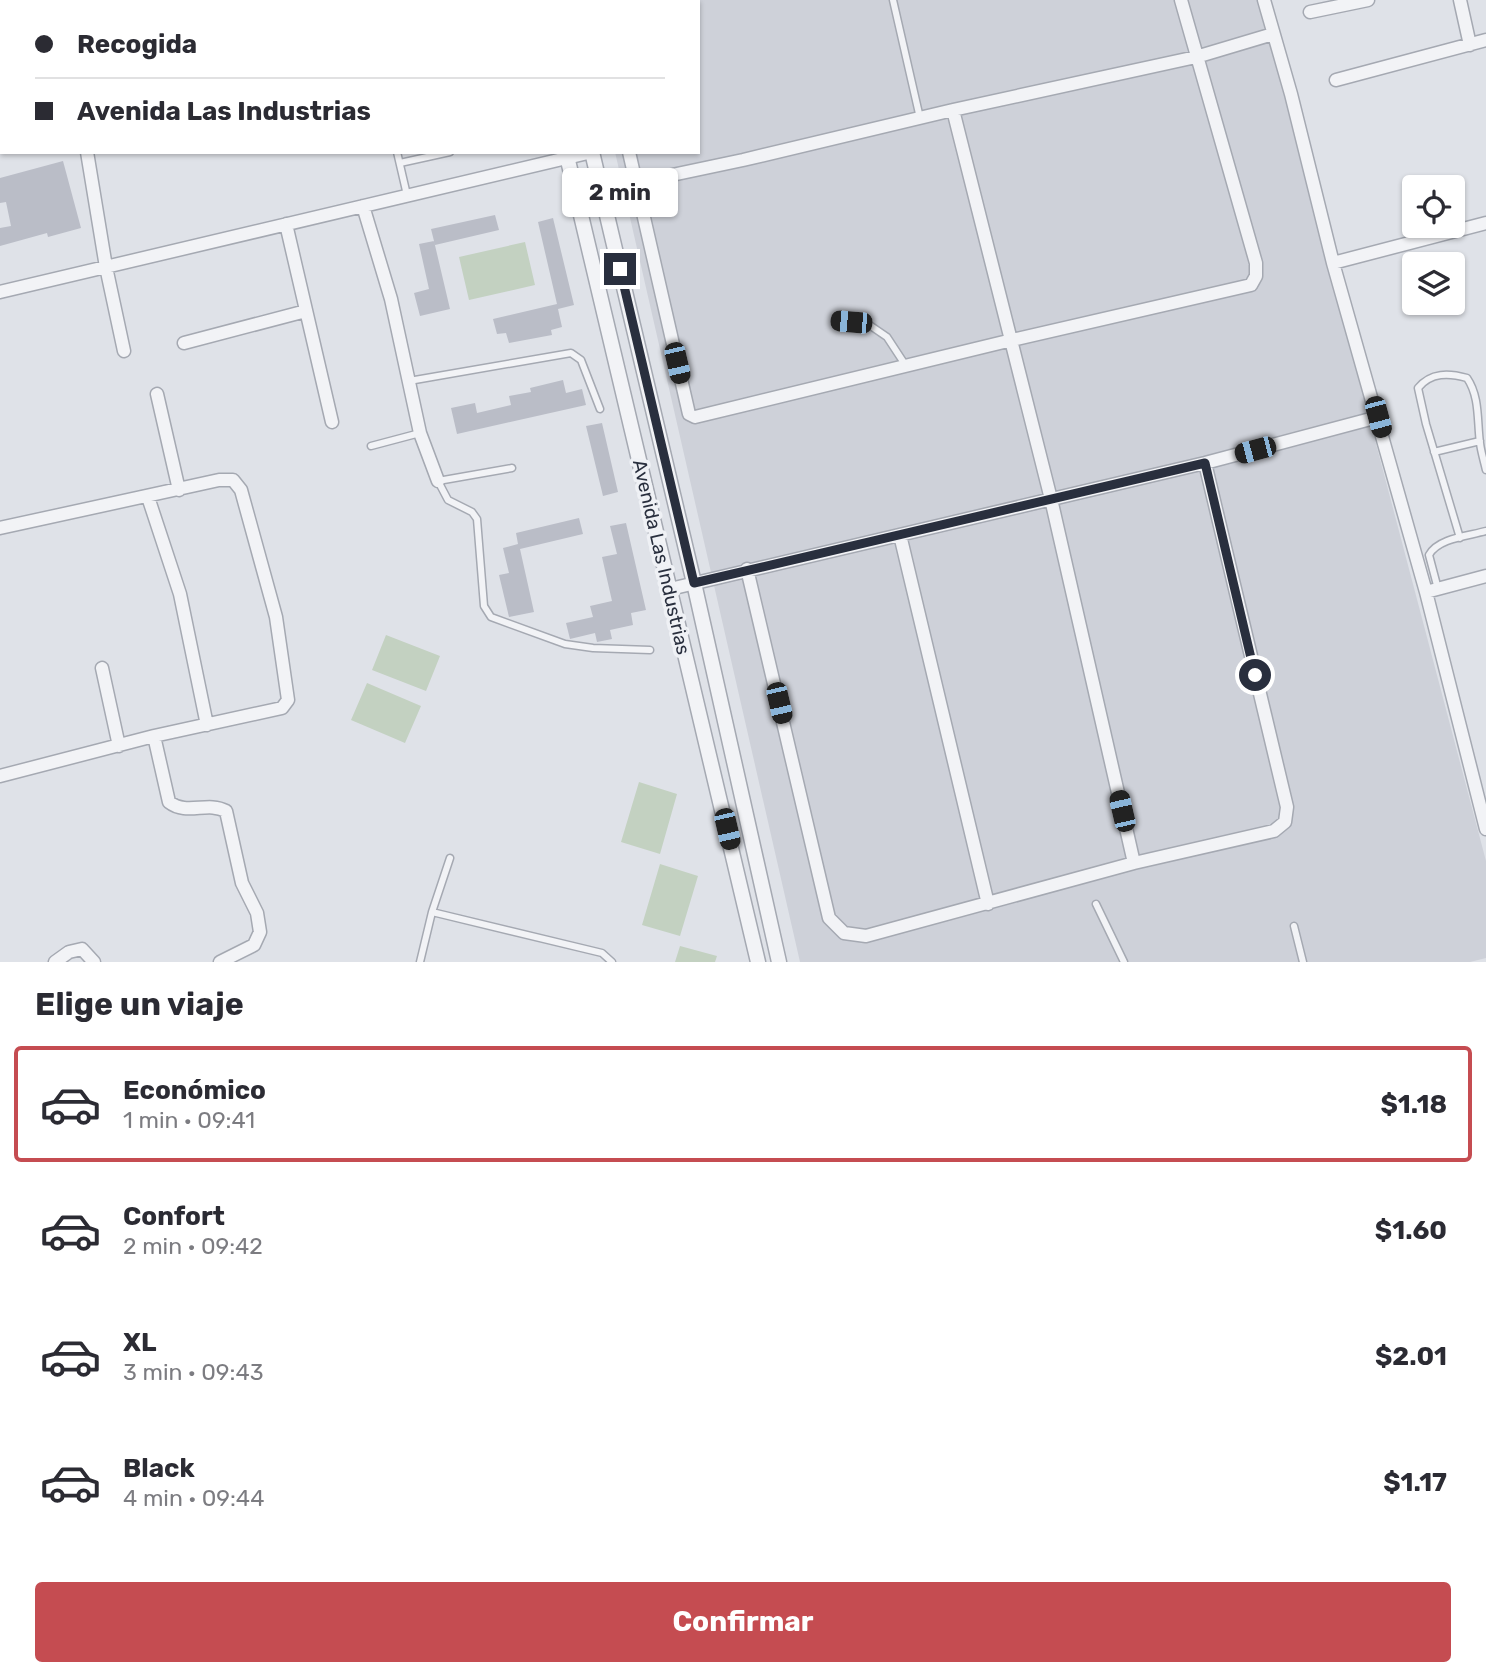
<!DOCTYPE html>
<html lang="es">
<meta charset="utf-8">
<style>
body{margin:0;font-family:Rubik,sans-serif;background:#f7f7f7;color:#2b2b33;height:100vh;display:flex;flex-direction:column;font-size:26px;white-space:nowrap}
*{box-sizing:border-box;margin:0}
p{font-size:23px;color:#7c7c81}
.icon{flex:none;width:38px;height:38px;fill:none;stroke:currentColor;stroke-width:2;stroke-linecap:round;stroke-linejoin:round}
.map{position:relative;height:962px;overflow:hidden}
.panel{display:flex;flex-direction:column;background:#fff;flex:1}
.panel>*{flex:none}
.guide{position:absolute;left:0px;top:0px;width:700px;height:154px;box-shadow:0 2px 5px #0004;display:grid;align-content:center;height:154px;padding:0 35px;background:#fff}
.fabs{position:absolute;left:1402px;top:175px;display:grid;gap:14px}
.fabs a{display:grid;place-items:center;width:63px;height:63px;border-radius:7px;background:#fff;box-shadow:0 2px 5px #0004;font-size:35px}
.end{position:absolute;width:32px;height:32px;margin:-16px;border:9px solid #292f3e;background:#fff;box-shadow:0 0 0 4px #fff}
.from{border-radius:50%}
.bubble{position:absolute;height:49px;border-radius:7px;background:#fff;box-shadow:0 2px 5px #0004;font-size:23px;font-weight:700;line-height:49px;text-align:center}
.car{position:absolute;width:21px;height:42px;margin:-21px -10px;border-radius:9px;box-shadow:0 0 5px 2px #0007;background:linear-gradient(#222 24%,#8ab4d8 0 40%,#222 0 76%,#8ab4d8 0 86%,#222 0)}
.guide b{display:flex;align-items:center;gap:24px;height:66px;font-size:26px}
.guide b+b{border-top:2px solid #e1e1e2}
.guide i{width:18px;height:18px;background:#2b2b33}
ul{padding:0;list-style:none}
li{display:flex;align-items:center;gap:21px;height:116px;margin:0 14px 10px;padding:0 21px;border:4px solid transparent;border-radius:7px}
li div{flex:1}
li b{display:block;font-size:26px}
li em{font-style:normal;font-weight:700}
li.on{border-color:#c54c51}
li>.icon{width:63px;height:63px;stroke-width:1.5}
h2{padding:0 35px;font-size:32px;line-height:84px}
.button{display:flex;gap:14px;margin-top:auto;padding:14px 35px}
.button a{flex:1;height:80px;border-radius:7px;background:#c54c51;color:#fff;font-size:28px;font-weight:700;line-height:80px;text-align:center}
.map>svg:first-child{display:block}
</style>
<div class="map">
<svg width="1486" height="962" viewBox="0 0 1486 962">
<rect width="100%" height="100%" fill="#dfe2e8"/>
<path fill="#ced1d9" d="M580,0H1259L1486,861V958L1470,962H800L615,152H698V2Z"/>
<path fill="#c3d1c1" d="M525,242L535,285L469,300L459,257Z
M386,635L440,656L426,691L372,670Z
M367,683L421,706L405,743L351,720Z
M639,782L677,794L660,854L621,842Z
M660,864L698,876L680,936L642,925Z
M680,946L717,956L715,962H675Z"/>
<path fill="#babdc7" d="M63,161L81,228L48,237L47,233L0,246V228L11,226L6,202L0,203V178Z
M495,215L499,230L435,245L431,229Z
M553,218L574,305L558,309L562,327L551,330L552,335L509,343L506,333L497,334L493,319L557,304L538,222Z
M434,241L450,309L420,316L414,293L429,289L419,244Z
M563,380L566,393L582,389L586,405L457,434L451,408L475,403L477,413L511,405L509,396L531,392L530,388Z
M602,423L618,492L603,496L586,426Z
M579,518L583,534L520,549L534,612L509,617L499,575L509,573L503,548L518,544L516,533Z
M626,523L646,610L631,613L633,625L610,630L612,639L597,642L595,633L570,639L566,623L593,617L590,606L612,601L602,557L617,554L610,526Z"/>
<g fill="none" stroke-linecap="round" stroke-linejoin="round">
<g stroke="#a5a9b2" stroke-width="9">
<path id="service" d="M893,0L920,118
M397,152L407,195
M400,163L450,152
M835,321L868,324L887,337L906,366
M409,381L571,353L581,360L600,409
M371,446L420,433
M1434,452L1480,441
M512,468L438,481L448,500L472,512L477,519L484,606L491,617L565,644L593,648L650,650
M1460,538L1426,424L1418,388C1431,372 1449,373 1467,378C1480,397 1477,421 1480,443C1481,452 1484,461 1486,470
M1438,589L1429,555C1438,538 1469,536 1486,531
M1096,904L1124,962
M432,912L602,953L612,962
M1294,926L1303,962
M420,962L432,912L450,858"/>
</g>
<g stroke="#a5a9b2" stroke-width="15">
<path id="minor" d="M80,0V2
M594,0V2
M1264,0L1291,94L1333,263L1426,592L1486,829
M1460,0L1470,45
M37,2L40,0
M210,2L218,0
M1310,12L1368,0
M0,15L2,14
M1336,80L1486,40
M953,110L1051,499L1134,863
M87,152L106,267L124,351
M629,152L689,414L695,417L1012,340L1251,285L1256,276V263L1181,0
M601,190L743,160L953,110L1196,57L1273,34
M363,206L391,299L420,433L438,481
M286,224L332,422
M1333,263L1486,223
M0,292L592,152
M184,343L306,311
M157,394L179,490
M148,497L180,594L207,725
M0,528L219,480H233L241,490L276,617L288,700L282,708L154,736L0,776
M900,535L988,904
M747,569L829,918L844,933L866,936L1134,863L1274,831L1285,822L1287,807L1205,463
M670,589L1205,463L1378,417
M1426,592L1486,576
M102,668L119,746
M154,736L169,802C187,816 207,801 226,811L242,883L257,913L260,932L254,945L220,962
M55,962L69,952L82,949L94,962"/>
</g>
<g stroke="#a5a9b2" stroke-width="17">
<path id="tertiary" d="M536,0L537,2
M556,0L557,2
M566,152L758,962
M592,152L694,583L779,962"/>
</g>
<use href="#service" stroke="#f2f3f6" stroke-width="6"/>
<use href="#minor" stroke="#f2f3f6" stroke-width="12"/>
<use href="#tertiary" stroke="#f2f3f6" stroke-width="14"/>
</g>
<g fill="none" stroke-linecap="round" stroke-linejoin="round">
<path stroke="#292f3e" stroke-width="9" d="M620,269L694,583L1205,463L1255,675"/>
</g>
<g text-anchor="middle" stroke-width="7" stroke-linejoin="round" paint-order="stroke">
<g font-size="19" fill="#292f3e" stroke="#eff1f5">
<text transform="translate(662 557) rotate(77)" y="7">Avenida Las Industrias</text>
</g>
</g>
</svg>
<div class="fabs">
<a><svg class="icon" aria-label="locate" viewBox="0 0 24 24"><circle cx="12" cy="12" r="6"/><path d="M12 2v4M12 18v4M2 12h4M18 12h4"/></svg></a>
<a><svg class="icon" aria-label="layers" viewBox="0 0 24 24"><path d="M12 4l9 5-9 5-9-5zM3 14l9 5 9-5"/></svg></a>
</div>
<i class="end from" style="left:1255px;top:675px"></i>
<i class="end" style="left:620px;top:269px"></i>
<div class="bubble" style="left:562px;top:168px;width:116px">2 min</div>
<i class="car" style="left:851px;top:322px;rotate:275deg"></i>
<i class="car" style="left:677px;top:363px;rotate:167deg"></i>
<i class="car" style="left:1378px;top:417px;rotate:165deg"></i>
<i class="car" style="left:1255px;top:450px;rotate:255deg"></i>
<i class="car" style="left:779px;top:703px;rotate:167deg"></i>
<i class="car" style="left:1122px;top:811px;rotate:347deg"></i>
<i class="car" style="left:727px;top:829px;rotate:167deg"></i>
<div class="guide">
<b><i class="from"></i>Recogida</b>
<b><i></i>Avenida Las Industrias</b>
</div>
</div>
<section class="panel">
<h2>Elige un viaje</h2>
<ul>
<li class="on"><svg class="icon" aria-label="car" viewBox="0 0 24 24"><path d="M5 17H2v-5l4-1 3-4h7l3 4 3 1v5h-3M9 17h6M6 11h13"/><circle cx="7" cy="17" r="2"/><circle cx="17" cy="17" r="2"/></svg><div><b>Económico</b><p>1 min · 09:41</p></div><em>$1.18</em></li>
<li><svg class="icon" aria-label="car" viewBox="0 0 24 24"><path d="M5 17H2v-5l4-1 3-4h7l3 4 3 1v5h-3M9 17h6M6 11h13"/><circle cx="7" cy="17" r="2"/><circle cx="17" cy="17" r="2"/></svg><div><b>Confort</b><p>2 min · 09:42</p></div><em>$1.60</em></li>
<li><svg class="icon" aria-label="car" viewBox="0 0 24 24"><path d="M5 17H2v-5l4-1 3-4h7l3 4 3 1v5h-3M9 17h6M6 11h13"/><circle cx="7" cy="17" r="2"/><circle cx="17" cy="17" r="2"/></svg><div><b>XL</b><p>3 min · 09:43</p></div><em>$2.01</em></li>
<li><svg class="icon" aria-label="car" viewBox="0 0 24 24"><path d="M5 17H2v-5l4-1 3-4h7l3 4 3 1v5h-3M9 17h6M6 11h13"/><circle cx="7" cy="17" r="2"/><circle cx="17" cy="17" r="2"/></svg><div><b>Black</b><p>4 min · 09:44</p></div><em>$1.17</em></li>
</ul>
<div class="button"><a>Confirmar</a></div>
</section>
